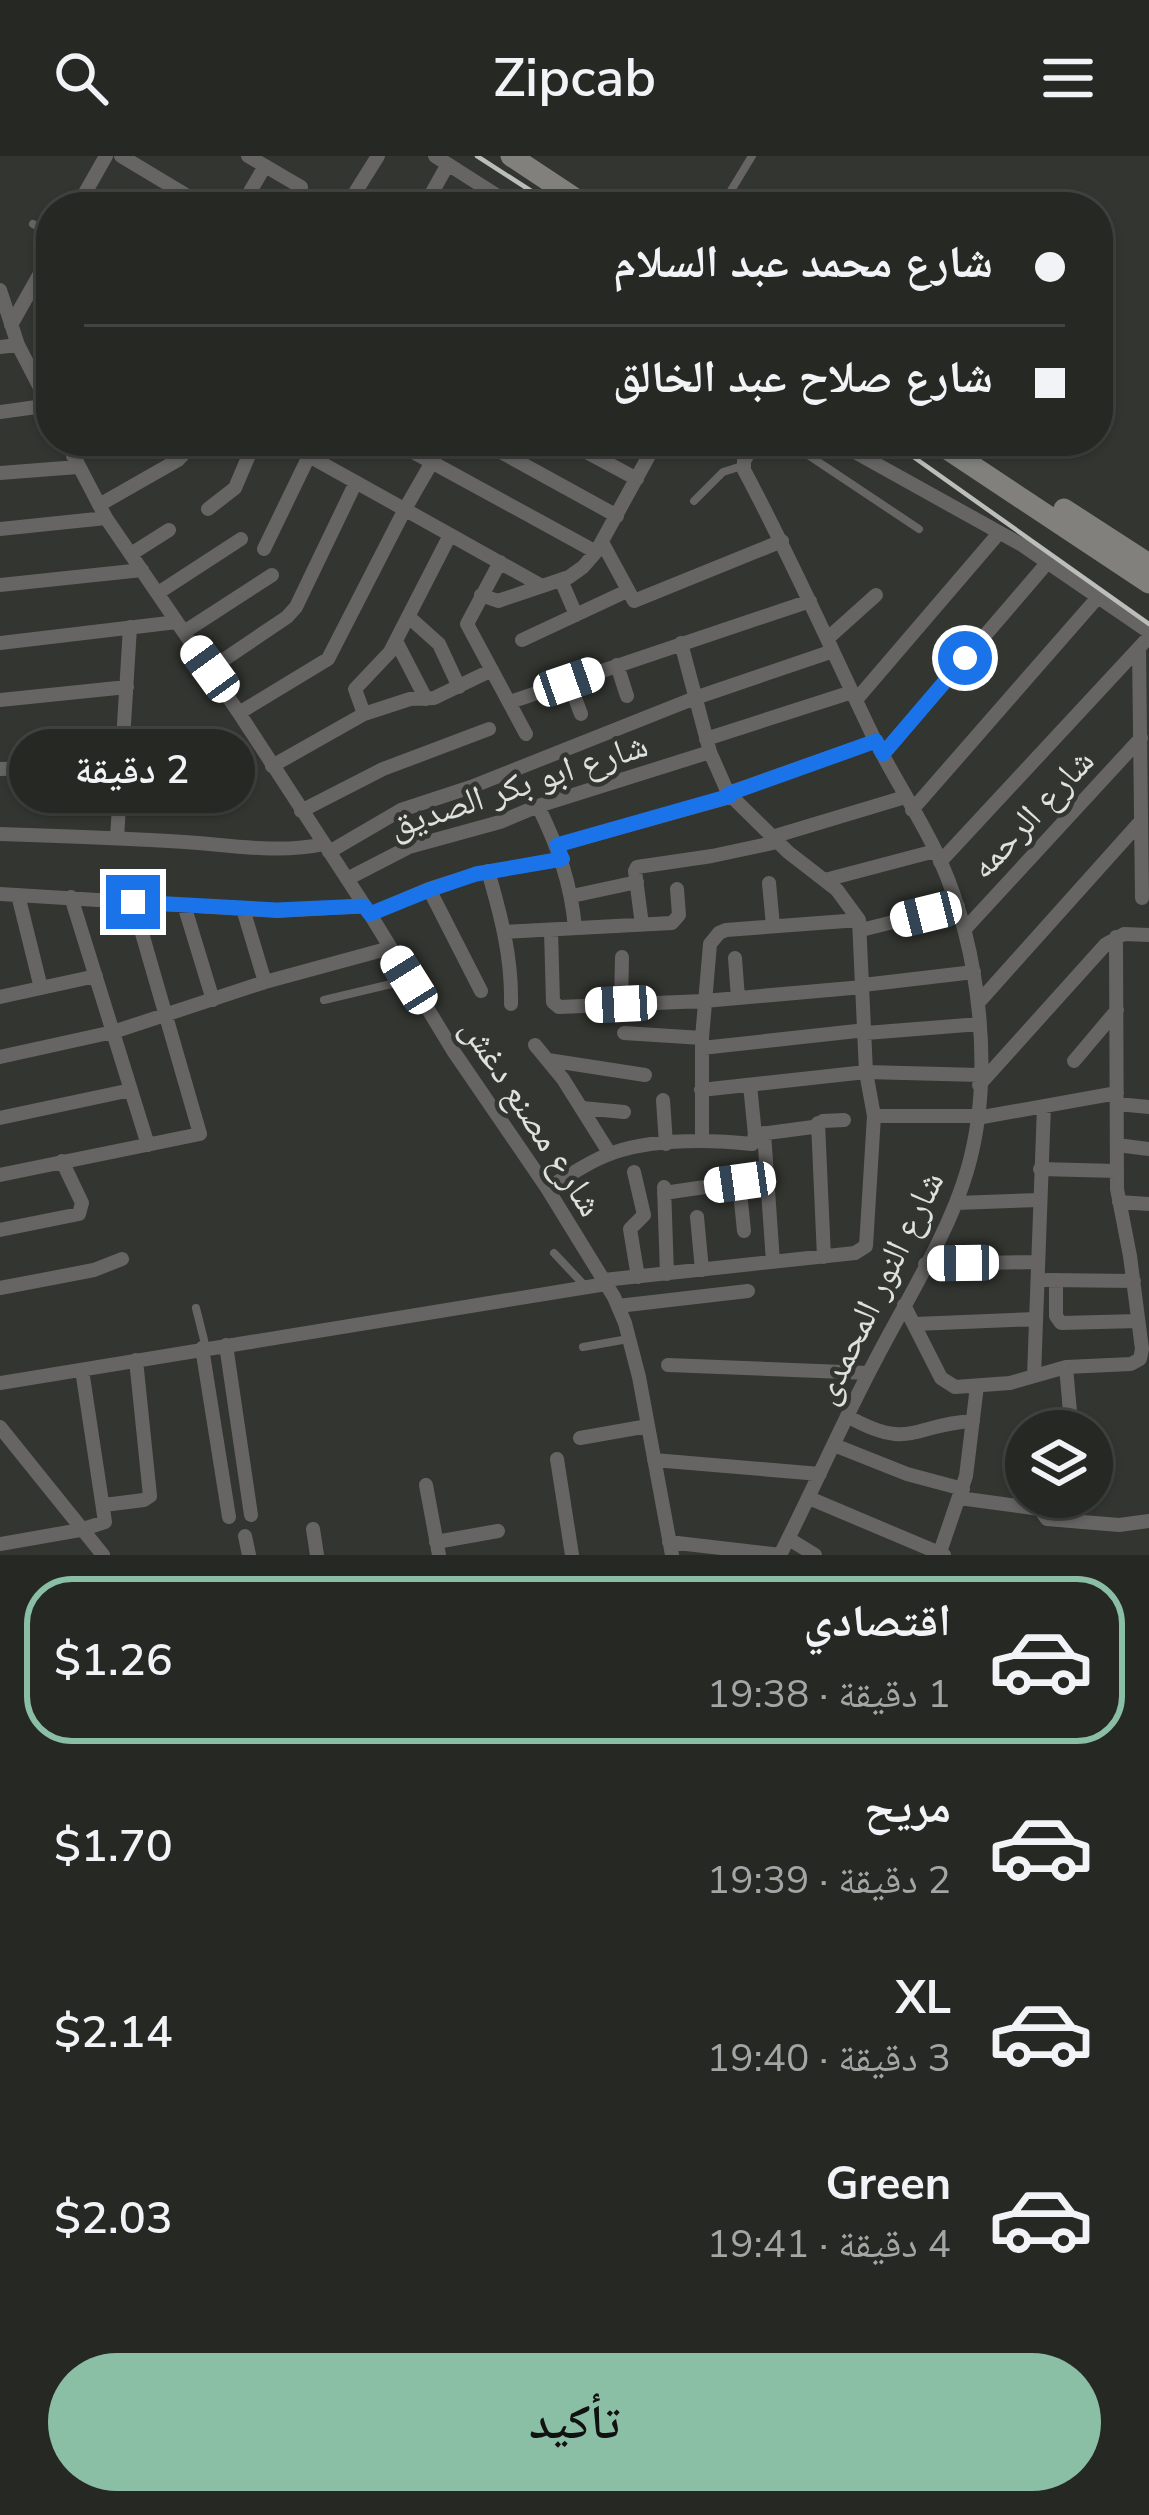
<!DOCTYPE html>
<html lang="ar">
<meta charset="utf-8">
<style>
body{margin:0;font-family:"Nunito Sans","Noto Naskh Arabic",sans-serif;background:#2e302c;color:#f1f3f6;direction:rtl;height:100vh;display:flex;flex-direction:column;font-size:45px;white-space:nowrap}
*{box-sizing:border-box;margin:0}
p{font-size:39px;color:#a4a6a6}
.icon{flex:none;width:66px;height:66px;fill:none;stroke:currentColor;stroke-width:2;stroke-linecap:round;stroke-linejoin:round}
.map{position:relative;height:1399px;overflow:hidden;direction:ltr}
.drawer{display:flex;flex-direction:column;background:#262824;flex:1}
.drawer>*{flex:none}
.guide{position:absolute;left:36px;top:36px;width:1077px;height:264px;border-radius:48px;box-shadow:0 3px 9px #0004,0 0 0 3px #424441;direction:rtl;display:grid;align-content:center;height:264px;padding:0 48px;background:#262824}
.controls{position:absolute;left:1005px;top:1254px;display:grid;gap:24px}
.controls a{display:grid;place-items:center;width:108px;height:108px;border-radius:50%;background:#262824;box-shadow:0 3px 9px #0004,0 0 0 3px #424441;font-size:60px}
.end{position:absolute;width:54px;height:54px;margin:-27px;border:15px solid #1a73e8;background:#fff;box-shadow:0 0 0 6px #fff}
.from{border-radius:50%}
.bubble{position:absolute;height:84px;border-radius:42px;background:#262824;box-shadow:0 3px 9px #0004,0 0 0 3px #424441;font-size:39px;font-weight:600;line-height:84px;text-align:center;direction:rtl}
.car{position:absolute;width:36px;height:72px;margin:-36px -18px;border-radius:15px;box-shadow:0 0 9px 3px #0007;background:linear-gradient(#fff 24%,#345 0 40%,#fff 0 76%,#345 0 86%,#fff 0)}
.guide b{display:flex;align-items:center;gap:42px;height:114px;font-size:45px}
.guide b+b{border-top:3px solid #424441}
.guide i{width:30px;height:30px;background:#f1f3f6}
ul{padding:21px 0 0;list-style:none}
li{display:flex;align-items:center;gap:36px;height:168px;margin:0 24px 18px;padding:0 24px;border:6px solid transparent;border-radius:48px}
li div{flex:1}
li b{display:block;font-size:45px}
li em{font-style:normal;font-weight:600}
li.active{border-color:#8abfa5}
li>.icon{width:108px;height:108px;stroke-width:1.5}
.cta{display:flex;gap:24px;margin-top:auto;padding:24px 48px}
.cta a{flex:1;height:138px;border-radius:72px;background:#8abfa5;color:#111;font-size:48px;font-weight:600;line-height:138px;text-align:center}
header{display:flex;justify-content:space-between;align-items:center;height:156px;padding:0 48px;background:#262824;font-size:54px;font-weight:600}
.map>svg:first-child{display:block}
</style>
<header><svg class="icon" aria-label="menu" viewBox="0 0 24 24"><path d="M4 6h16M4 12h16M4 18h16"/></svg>Zipcab<svg class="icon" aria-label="search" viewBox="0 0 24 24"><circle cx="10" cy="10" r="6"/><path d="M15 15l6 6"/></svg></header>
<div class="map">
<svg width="1149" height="1399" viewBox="0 0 1149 1399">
<rect width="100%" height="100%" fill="#333530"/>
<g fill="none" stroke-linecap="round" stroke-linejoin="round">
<path stroke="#666563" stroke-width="8" d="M721,51L752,0
M33,68L51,78
M787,285L919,373
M694,345L723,316L742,310
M324,844L408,824
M554,1097L585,1130
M196,1152L206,1192
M583,1191L628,1183"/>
<path stroke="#666563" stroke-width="14" d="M121,0L206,51
M248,0L301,31
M435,0L515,51
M77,51L106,0
M241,51L265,10
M346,51L378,0
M424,51L448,8
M0,134L18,189L51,253
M11,169L51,98
M0,191L18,189
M0,256L51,249
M66,285L106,362L239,557L370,758L454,896L547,1032L614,1141L625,1167L639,1221L672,1399
M282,285L542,430
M393,285L596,396
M481,285L617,360
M566,285L637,323
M756,285L744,305V314C790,400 829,488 871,576C892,620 920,660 940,704C980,794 995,920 967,1015C949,1077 906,1145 876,1203C842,1267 813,1334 780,1399
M835,285L1022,389L1149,476
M73,300L98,285
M0,317L78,311
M99,349L178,304L196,285
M208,353L235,332L255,285
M0,373L106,362
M602,386L634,445L782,385
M264,393L309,300
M131,398L169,374
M500,406L467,468L526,578
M561,424L576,459
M0,429L142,414
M158,437L241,383
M481,439L498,445L569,421L583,411L596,396L657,285
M410,462L439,488L459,531
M184,476L272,419
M827,483L876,439
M522,484L627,435
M396,485L426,543
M0,487L177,466
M1139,492L1142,742
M617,509L627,540
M210,513L287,461L296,451L356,326
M569,526L581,558
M0,544L127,531
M856,544L999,377
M510,546L810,445
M239,557L328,503L405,353L444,285
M364,558L355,533L390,496L450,379
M706,583L852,536
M883,598L1048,406
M122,601L219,605
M272,610L364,558L410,543L434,542L492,514
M0,613L121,610
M728,637L876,585
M538,650C558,691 571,727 575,772
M912,654L1099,440
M301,655L383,613L489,573
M0,678C62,680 123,682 185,686C230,689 279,698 324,688
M772,681L905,641
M117,682L130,471
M557,689L730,641
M329,696L401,654L471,631L695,542L833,495
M940,706L1149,481
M488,715C501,760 512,801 511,848
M347,723L409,691L500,666L538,650L710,596
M825,724L935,695
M769,727L773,770
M429,733L481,835
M0,738L277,755L365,750
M18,739L41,832
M572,740L637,726
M71,741L148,989
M184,749L213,844
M243,753L265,826
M370,758L429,733L476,718L563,703
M642,769L635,715L637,711L712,700L777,686
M965,773L1141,582
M551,774L553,846L559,851L704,845L863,831
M861,774L958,750
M505,776L672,767L679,759L677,733
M735,802L738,842
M863,829L974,816
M0,841L96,820
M978,847L1141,665
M621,848L622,801
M624,877L702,882
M866,877L980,868
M535,889L563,923L610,998
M702,892L866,874
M0,901L113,876L265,826L390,792
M548,904L645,919
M1074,905L1117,854
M750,929L755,979
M979,929L1106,788L1124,778L1149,779
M701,934L866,916L980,919
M663,944L666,988
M1117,948L1149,951
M582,952L624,956
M874,960H977
M0,962L131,934
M977,962L1117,937
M818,967L824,1101
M764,977L773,1106
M760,978L813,971L823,965L844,964
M702,985V882L710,788L719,777L726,774L859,764
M1117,989L1149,993
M1040,1013L1117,1015
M634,1016L644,1059L630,1073L638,1121
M0,1019L200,978L133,746
M739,1026L744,1075
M664,1031L667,1118
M547,1032C564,1023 581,1011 598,1003C640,982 707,983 752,988L755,979
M664,1037L767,1022
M1119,1046L1149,1048
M956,1047L1039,1044
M697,1061L702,1114
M0,1074L79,1058L82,1047L62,1005
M925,1108L1037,1106
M604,1124L855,1097L866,1090L874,960L866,916L859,764L837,734L788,696L728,637L710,596L681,487
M1047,1124L1134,1125
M1056,1124V1160L1061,1167L1138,1165
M0,1132L94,1114L122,1103
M904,1149L941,1222L955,1231L1010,1227L1066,1211L1131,1208L1140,1203L1142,1193L1130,1100L1117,1033L1116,781
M618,1150L748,1135
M915,1168L1035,1163
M226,1189L251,1359
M202,1192L229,1361
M668,1209L868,1217
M1066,1211L1071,1267
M1034,1220L1044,950
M0,1227L606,1128
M847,1260C911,1296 913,1268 973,1265
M0,1271L103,1399
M580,1282L648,1270
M834,1289L907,1318L963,1333
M557,1303L572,1399
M654,1304L820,1318
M426,1329L439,1399
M809,1342L944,1399
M959,1342L1040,1353L1047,1363L1119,1369L1149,1365
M104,1349L144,1344L150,1340L136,1204
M313,1373L317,1399
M245,1380L249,1399
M789,1383L815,1399
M436,1386L498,1375
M669,1386L781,1399
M0,1388L80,1374L105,1366L82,1214
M939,1399L966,1320L977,1230"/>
<path stroke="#81807c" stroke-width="21" d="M511,0L588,51
M935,285L1149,427
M1064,353L1149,408"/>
<path stroke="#bcbeba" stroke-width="4.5" d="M477,0L556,51
M891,285L1149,468"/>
</g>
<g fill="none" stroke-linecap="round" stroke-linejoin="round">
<path stroke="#1a73e8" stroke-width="15" d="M133,746L277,754L364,750L370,758L429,734L476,718L562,703L557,689L730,640L728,638L876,585L883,598L965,502"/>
</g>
<g text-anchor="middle" stroke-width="9" stroke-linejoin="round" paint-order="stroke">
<g font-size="36" fill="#dfe1dd" stroke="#333530">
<text transform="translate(518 628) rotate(-18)" y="13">شارع ابو بكر الصديق</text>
<text transform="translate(1031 657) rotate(-47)" y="13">شارع الرحمه</text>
<text transform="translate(533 960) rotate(57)" y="13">شارع مصنع دغش</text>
<text transform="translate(877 1131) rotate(-64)" y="13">شارع النور المحمدى</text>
</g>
</g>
</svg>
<div class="controls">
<a><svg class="icon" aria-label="layers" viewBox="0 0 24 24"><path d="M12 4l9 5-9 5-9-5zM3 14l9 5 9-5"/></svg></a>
</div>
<i class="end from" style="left:965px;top:502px"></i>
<i class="end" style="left:133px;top:746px"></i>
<div class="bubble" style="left:9px;top:573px;width:246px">2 دقيقة</div>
<i class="car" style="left:210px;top:513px;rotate:324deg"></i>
<i class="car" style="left:569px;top:526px;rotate:71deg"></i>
<i class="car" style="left:926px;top:758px;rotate:256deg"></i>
<i class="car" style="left:409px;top:824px;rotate:328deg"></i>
<i class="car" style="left:621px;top:848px;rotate:267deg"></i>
<i class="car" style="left:740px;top:1026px;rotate:262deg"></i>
<i class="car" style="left:963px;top:1107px;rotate:269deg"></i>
<div class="guide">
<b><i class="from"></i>شارع محمد عبد السلام</b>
<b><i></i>شارع صلاح عبد الخالق</b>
</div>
</div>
<section class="drawer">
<ul>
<li class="active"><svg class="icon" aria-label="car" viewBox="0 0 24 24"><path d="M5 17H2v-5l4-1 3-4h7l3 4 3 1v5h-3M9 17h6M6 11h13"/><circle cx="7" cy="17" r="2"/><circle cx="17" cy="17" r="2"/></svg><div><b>اقتصادي</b><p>1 دقيقة · 19:38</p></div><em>$1.26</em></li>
<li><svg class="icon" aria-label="car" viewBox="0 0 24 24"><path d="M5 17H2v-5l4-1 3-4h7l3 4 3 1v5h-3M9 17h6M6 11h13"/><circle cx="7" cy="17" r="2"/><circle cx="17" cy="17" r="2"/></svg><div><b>مريح</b><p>2 دقيقة · 19:39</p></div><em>$1.70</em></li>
<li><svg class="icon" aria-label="car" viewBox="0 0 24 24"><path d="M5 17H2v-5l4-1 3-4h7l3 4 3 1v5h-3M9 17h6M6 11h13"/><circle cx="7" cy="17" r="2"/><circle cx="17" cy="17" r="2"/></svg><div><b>XL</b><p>3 دقيقة · 19:40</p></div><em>$2.14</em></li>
<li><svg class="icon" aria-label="car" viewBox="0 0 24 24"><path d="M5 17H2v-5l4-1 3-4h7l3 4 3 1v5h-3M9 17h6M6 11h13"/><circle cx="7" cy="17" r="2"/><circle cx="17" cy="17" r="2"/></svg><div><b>Green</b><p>4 دقيقة · 19:41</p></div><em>$2.03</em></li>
</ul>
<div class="cta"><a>تأكيد</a></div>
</section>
